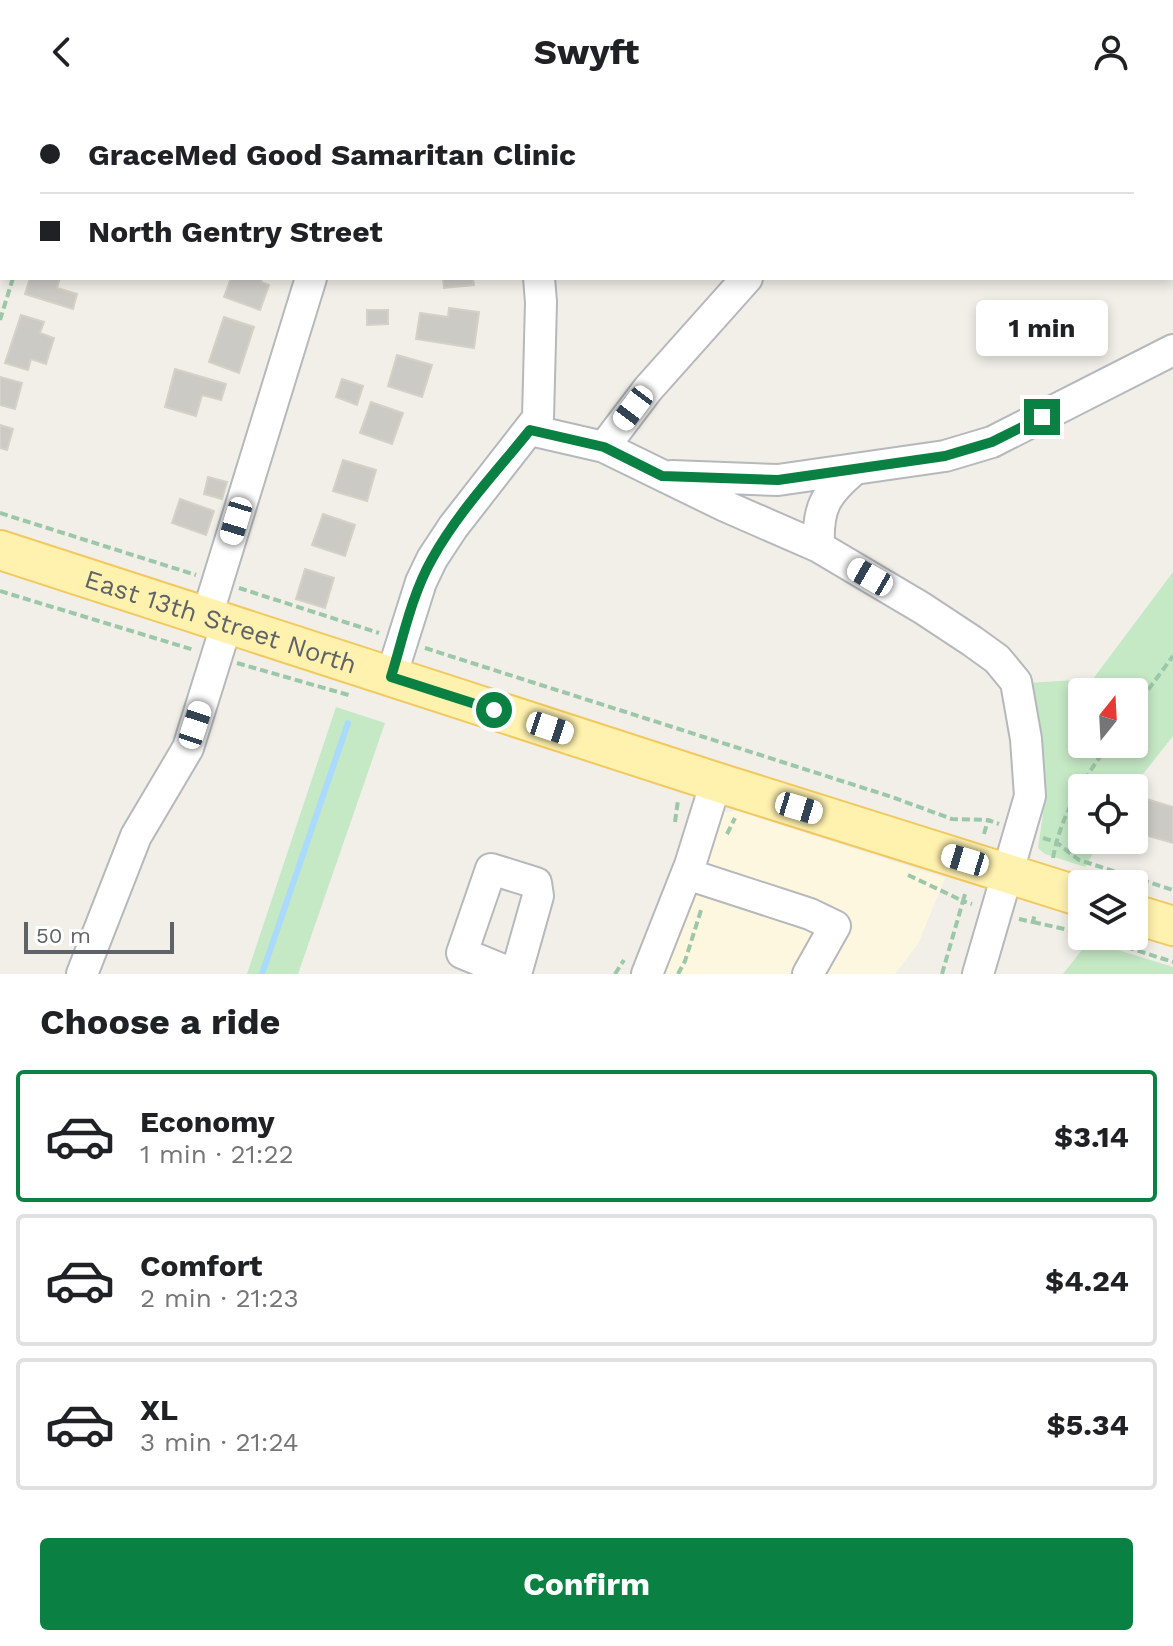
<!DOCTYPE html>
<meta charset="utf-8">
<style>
body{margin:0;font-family:"Work Sans",sans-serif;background:#f6f6f6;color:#202124;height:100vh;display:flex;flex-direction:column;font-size:30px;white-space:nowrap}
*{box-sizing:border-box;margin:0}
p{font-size:26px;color:#757577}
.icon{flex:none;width:44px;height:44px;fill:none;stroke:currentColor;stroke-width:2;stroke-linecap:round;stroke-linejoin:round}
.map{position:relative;height:870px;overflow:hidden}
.side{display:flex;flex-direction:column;background:#fff;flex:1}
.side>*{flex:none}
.guide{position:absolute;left:0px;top:0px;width:1174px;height:176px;box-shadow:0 4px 12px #0003;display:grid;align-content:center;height:176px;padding:0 40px;background:#fff}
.needle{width:52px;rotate:18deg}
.tools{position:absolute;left:1068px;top:574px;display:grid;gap:16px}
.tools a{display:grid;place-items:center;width:80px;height:80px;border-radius:8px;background:#fff;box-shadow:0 4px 12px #0003;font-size:40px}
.scale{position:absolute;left:24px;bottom:20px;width:150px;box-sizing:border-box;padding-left:8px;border:4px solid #5f6368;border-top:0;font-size:22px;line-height:28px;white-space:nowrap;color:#5f6368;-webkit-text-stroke:6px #fff;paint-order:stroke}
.end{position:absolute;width:36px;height:36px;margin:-18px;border:10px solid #0b8043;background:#fff;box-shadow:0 0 0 4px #fff}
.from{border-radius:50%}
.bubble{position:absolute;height:56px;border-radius:8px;background:#fff;box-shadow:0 4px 12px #0003;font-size:26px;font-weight:700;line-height:56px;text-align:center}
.car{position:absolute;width:24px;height:48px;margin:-24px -12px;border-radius:10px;box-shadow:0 0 6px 2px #0007;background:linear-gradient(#fff 24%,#345 0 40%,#fff 0 76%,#345 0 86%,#fff 0)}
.guide b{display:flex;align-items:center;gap:28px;height:76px;font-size:30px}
.guide b+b{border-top:2px solid #e0e0e0}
.guide i{width:20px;height:20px;background:#202124}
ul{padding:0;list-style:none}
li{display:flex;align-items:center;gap:24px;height:132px;margin:0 16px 12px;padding:0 24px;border:4px solid #e0e0e0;border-radius:8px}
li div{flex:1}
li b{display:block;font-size:30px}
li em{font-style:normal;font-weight:700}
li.active{border-color:#0b8043}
li>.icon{width:72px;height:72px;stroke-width:1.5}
h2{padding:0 40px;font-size:36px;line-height:96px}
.cta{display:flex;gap:16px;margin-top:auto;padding:16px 40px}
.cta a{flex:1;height:92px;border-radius:8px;background:#0b8043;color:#fff;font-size:32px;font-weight:700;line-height:92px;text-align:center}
header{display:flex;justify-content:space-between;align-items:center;height:104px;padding:0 40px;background:#fff;font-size:36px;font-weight:700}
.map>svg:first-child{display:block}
</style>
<header><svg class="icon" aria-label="back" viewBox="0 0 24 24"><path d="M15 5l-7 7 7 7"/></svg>Swyft<svg class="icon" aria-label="person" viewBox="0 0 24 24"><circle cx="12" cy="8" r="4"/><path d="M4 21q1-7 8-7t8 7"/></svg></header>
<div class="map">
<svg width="1173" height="870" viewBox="0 0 1173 870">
<rect width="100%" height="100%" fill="#f1efe8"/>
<path fill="#fef7e0" d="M738,707L945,774L918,840L895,870H661L685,812L716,717L724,708Z"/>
<path fill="#c5e8c5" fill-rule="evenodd" d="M1173,468V632L1132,684H1082V736H1101L1085,763L1045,750L1038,744L1046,690L1044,657L1027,579L1093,575ZM1082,588H1134V640H1082Z
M336,603L385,619L298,870H247Z
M1089,837L1173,863V870H1063Z"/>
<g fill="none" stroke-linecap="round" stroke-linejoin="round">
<path stroke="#aadaff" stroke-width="6" d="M262,870L348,619"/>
</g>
<path fill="#cccac5" stroke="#d6d1c6" stroke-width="2" d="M30,174H60L57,184L77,190L73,205L25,190Z
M231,174H262L261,178L269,181L260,206L224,193Z
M443,174H473L474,181L444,184Z
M449,204L479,208L474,244L416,235L420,209L448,213Z
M367,206H388V220L367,221Z
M21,211L44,218L40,229L54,234L46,260L31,255L28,266L5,259Z
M224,213L254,223L239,269L209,258Z
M397,251L432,261L422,293L388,282Z
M175,265L226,280L221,296L202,291L196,312L165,303Z
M0,273L22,279L15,305L0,301Z
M342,275L363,282L357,301L336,293Z
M371,298L403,309L392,340L360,329Z
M0,321L13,325L7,346L0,344Z
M343,356L376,366L367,397L333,387Z
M208,373L227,378L222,395L204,390Z
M180,395L214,407L206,431L172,419Z
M323,410L355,421L345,452L312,441Z
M305,465L334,474L325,504L296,495Z
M1140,693L1173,703V739L1134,728V712Z"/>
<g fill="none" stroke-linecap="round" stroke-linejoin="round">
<g stroke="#b5b8bc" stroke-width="34">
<path id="minor" d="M521,0V2
M890,0L891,2
M45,2L46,0
M364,2L365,0
M969,2L973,0
M0,143L2,137
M530,326L604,343L725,402L819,443L922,504L972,537L997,555L1016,578L1026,635L1030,692L978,870
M604,343L648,285L747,174
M672,372L778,376L945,352L992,338L1173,246
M819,443C817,404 825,390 855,365
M207,512L311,174
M391,573L421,478L432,455L453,423L538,314L541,198L539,174
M687,770L810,810L835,822L808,870
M82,870L136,732L188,644L227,519
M513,870L462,849L491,765L536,779L538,792L516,870
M647,870L690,761L716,678"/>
</g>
<g stroke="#f2c960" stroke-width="42">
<g id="major">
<path id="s1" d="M0,446L716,678L1082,793"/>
<path d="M1134,810L1173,822"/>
</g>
</g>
<path stroke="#9cc7a9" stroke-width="4" stroke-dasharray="8 4" stroke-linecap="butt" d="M0,216L13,174
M0,409L196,471
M239,484L379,529
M0,487L194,546
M425,544L892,693L952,715L988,716
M237,559L352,592
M1134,605L1173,552
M675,718L678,696
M727,730L735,714
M984,730L988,716L999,720
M1043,734L1056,738L1079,756L1173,786
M1053,754C1061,710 1083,676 1109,640
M908,771L963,797L966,787
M1019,815L1033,818L1035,809
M1033,818L1082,829
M1092,832L1173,858
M615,870L624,856
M678,870L685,857L702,803
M942,870L963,797L972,800"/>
<use href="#minor" stroke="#fff" stroke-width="30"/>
<use href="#major" stroke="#fff2af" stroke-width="38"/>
</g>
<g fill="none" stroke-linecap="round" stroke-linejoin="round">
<path stroke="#0b8043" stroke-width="10" d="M494,606L391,573C403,534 412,490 432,455C458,408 497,367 530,326L604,343L662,372L778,376L945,352L992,338L1042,313"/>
</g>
<g text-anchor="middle" stroke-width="6" stroke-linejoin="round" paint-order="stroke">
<g font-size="26" fill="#5f6368" stroke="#fff">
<text dy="9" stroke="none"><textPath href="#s1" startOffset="232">East 13th Street North</textPath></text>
</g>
</g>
</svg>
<div class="tools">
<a><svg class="needle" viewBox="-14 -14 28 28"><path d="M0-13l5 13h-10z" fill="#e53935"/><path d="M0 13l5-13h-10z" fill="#757577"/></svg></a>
<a><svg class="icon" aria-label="locate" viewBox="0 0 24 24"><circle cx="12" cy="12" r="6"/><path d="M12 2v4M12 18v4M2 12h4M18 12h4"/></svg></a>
<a><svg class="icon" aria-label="layers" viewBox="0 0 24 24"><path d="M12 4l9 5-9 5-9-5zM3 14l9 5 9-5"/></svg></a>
</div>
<div class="scale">50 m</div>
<i class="end from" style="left:494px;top:606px"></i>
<i class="end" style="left:1042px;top:313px"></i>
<div class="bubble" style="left:976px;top:196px;width:132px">1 min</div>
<i class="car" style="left:633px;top:304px;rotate:217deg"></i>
<i class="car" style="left:236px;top:417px;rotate:197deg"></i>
<i class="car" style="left:870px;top:473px;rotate:300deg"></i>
<i class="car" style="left:195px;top:621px;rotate:18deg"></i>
<i class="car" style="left:550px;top:624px;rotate:108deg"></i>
<i class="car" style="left:799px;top:704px;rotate:107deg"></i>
<i class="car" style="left:965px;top:756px;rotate:287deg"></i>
<div class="guide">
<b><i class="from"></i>GraceMed Good Samaritan Clinic</b>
<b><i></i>North Gentry Street</b>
</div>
</div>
<section class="side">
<h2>Choose a ride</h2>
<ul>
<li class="active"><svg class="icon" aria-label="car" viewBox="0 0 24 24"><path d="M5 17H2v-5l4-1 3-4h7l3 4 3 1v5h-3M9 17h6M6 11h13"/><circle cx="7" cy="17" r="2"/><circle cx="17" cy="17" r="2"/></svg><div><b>Economy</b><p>1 min · 21:22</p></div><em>$3.14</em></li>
<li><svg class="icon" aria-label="car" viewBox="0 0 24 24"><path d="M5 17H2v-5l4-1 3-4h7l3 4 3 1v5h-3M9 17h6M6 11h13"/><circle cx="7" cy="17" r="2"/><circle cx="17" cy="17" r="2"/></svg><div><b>Comfort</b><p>2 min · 21:23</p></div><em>$4.24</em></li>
<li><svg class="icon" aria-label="car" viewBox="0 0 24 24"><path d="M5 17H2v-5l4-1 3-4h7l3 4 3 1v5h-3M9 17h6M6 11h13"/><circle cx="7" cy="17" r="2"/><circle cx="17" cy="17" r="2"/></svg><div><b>XL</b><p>3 min · 21:24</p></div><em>$5.34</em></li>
</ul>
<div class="cta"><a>Confirm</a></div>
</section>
